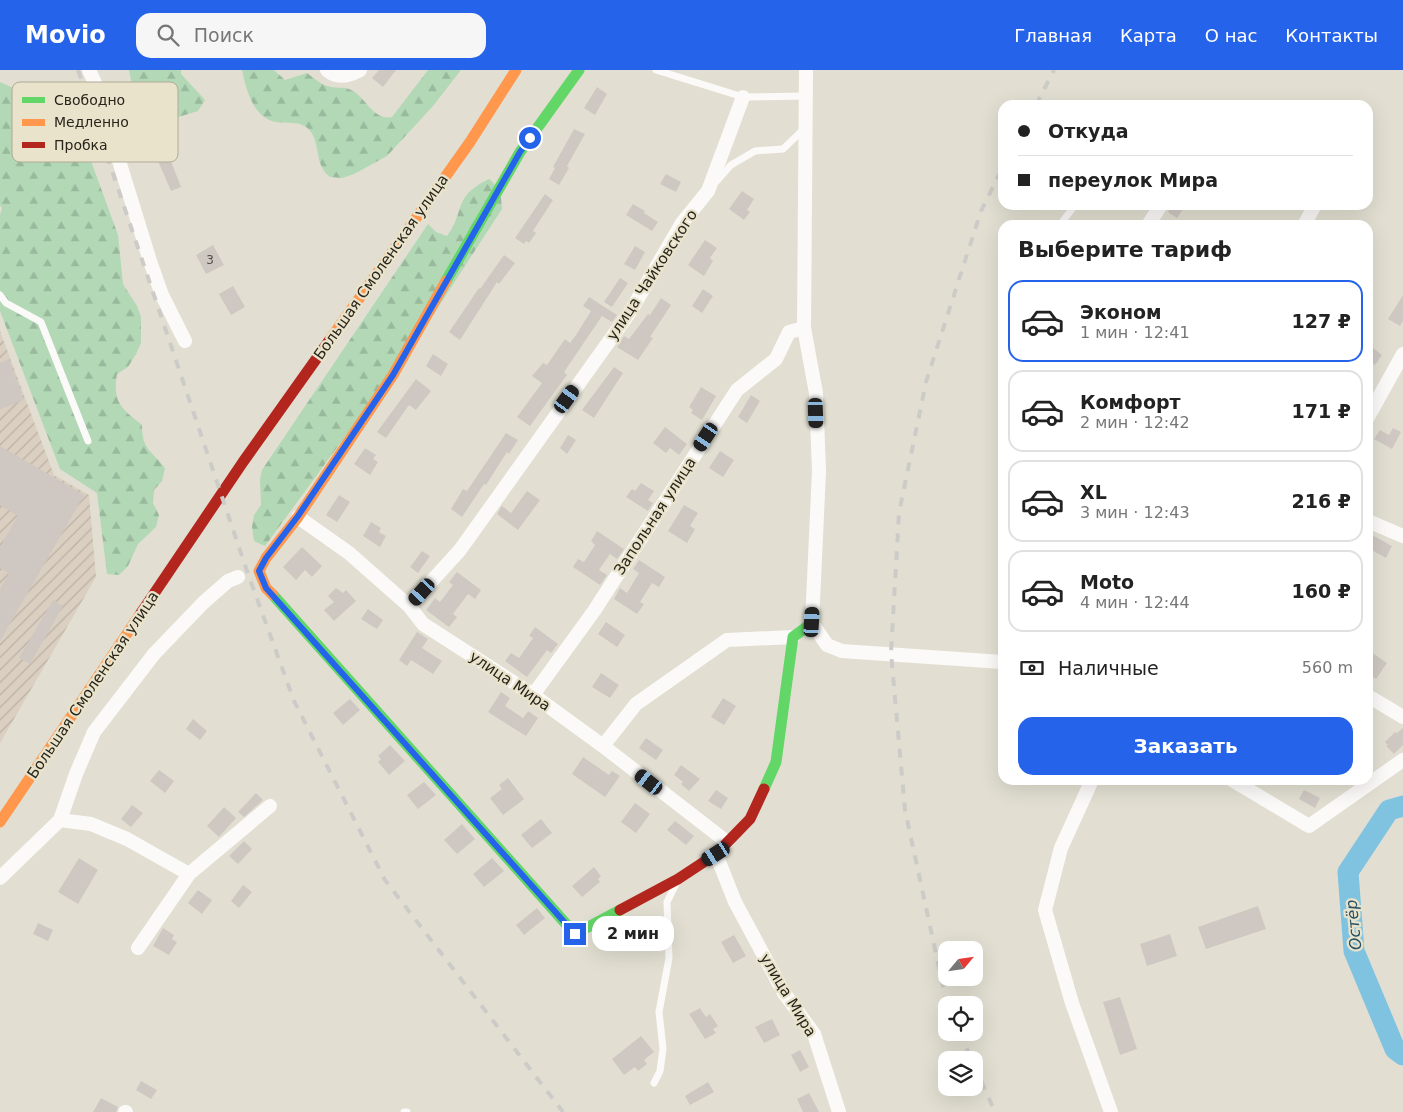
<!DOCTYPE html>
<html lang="ru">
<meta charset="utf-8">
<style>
body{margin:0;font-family:"DejaVu Sans",sans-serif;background:#f6f6f6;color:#222;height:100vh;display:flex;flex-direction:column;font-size:19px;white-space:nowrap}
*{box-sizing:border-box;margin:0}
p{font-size:16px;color:#767676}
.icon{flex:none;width:28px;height:28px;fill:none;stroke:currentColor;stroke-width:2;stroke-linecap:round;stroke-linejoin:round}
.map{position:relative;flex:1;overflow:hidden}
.side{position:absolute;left:998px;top:150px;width:375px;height:565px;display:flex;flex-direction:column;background:#fff;border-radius:15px;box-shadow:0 5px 20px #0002}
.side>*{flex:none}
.guide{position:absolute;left:998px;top:30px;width:375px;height:110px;border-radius:15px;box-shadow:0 5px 20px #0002;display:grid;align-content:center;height:110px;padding:0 20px;background:#fff}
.needle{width:32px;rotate:61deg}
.tools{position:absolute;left:938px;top:871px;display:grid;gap:10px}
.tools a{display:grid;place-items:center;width:45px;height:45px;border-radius:10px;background:#fff;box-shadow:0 5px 20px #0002;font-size:25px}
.end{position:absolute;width:22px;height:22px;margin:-11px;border:6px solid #2563eb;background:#fff;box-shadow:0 0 0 2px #fff}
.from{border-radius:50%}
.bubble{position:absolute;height:35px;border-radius:15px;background:#fff;box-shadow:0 5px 20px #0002;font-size:16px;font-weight:700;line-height:35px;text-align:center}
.car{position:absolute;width:15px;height:30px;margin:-15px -8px;border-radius:6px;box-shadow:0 0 4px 1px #0007;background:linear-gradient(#222 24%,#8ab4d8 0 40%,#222 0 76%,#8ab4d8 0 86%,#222 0)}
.guide b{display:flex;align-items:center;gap:18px;height:48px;font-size:19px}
.guide b+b{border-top:1px solid #e0e0e0}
.guide i{width:12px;height:12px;background:#222}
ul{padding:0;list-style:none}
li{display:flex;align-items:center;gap:15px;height:82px;margin:0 10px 8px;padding:0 10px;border:2px solid #e0e0e0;border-radius:15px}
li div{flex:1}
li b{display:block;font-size:19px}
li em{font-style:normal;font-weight:700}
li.on{border-color:#2563eb}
li>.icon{width:45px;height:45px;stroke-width:1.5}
h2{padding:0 20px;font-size:22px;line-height:60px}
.pay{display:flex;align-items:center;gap:12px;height:55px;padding:0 20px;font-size:19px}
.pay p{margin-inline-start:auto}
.cta{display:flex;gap:10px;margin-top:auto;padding:10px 20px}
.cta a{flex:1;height:58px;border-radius:15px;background:#2563eb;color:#fff;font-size:20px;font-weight:700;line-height:58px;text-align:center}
header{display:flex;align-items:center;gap:30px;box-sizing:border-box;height:70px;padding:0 25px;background:#2563eb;color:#fff}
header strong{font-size:24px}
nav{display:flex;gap:28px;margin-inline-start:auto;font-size:18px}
.search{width:350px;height:45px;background:#f6f6f6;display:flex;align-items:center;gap:12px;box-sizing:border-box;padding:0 18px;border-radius:15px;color:#767676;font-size:19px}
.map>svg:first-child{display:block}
</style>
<header>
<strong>Movio</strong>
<div class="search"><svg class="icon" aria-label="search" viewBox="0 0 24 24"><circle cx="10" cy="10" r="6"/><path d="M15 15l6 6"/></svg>Поиск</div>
<nav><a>Главная</a><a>Карта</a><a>О нас</a><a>Контакты</a></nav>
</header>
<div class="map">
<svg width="1403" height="1042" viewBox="0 0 1403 1042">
<defs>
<pattern id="industrial-furrows" width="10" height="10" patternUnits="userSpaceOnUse" patternTransform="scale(1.25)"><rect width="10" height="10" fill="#dacfc0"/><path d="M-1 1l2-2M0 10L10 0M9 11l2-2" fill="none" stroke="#bbb2a4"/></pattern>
<pattern id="forest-firs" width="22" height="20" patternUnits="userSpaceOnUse" patternTransform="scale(1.25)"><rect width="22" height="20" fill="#b2d8b6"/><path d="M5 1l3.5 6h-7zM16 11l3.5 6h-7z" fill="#99b99c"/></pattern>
</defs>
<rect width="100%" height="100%" fill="#e2dfd2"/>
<path fill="url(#industrial-furrows)" d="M0,261L54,405L89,425L96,507L0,673Z"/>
<path fill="url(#forest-firs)" d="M129,0H181V4L205,30L198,41L175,48L168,57L156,63L145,64L137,40Z
M242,0H274L285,10L307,3C313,7 320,14 327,16C334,19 344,16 351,20C366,27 373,51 392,47L428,0H461L433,36L387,86L354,104L342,108L330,107C328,105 324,102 323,99C316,88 319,73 311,62C303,50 288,54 276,52C253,48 246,19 242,0Z
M0,12L11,17H23L35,22L43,31L50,54L57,63C75,62 78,66 87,80L118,165L123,214L137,236L141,247V273L136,284L128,297L117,304C112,332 122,339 142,355C142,380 151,380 165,398L162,411L154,420L153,433L159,445L156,457L138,474L128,496L119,505L107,504L97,423L60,399L0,241V145L2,138L0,135Z
M489,109C501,119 501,124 502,139L426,256L265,476L254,471L252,457L254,445L261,435L260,409L262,400L428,154L436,162L447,166C466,140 452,127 489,109Z"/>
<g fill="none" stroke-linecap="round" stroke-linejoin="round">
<path stroke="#80c3e0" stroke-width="21" d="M1403,736L1389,740L1348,802L1354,881L1395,979L1403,985"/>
</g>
<path fill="#cfc8c2" d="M379,0H396L383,17L372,8Z
M597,17L607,24L595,45L584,38Z
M574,59L585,64L567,96L569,98L559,115L549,109L555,98L553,97Z
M169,86L181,117L171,121L158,91Z
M666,104L681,112L676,122L660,114Z
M742,121L754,129L747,140L750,142L744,150L729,139Z
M545,124L553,130L533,161L536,163L529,173L526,171L524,174L515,168Z
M633,134L645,141L644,143L658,152L652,161L626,145Z
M1172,135H1186L1177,148L1168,142Z
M705,170L717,178L710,188L713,191L704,206L688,195Z
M213,175L224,195L206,204L196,185Z
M635,176L645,182L635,200L624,194Z
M504,185L515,193L499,214L497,212L460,270L449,262L479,218L480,219Z
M620,208L628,213L612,237L604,232Z
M233,216L245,237L231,245L219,224Z
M703,219L713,226L702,243L692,236Z
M1403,225V251L1400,256L1388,249Z
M589,227L617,245L612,252L602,246L564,302L567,305L530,356L517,347L542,313L532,306L543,293L547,295L565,269L570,273L576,265L591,241L583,236Z
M661,228L671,235L650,267L653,268L638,290L617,277L624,266L629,269L648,244L650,245Z
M1368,274L1382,285L1375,295L1368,289Z
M433,284L448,294L441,306L426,296Z
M9,289L24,330L0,339V293Z
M614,297L623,303L594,348L582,340Z
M416,309L431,321L416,340L409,335L386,368L377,362Z
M701,317L716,326L702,350L691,343L693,340L689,337Z
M751,325L760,331L747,353L738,347Z
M665,357L687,374L679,385L670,378L666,383L653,373Z
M1393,358L1401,362L1392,379L1374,369L1380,360L1389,365Z
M506,363L518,370L509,384L507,382L486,415L484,414L462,447L451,439L463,419L467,421Z
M568,365L576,370L567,384L560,378Z
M0,376L84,425L0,571V519L9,503L0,498V477L18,446L0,435Z
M365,378L376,385L373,389L378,392L370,405L354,394Z
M720,381L734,390L723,407L709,398Z
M641,413L654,421L648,430L653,433L648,441L626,427L632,419L635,421Z
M527,421L540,430L518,460L497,444L502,436L511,443Z
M339,425L350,432L337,452L326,445Z
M684,435L698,443L690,456L695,459L687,473L668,461Z
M371,452L381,458L379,462L386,466L380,477L363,466Z
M597,461L624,479L617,489L610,484L599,500L607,505L600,515L573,497L578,489L584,492L595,475L591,471Z
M1372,465L1392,476L1386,488L1368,478V474Z
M302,477L322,496L312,507L305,500L296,510L283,497Z
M422,481L430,486L418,503L410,497Z
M639,490L665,507L659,517L652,513L640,532L644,534L637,544L614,529L620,518L627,523L639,503L633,499Z
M457,502L481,520L475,529L468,524L453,544L457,547L449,557L426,540L435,528L440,532L453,515L449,512Z
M336,518L343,523L346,520L356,531L334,551L324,540L334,532L328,526Z
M53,530L63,536L30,594L19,588Z
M368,539L383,550L377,559L361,549Z
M606,552L625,565L617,577L598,564Z
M535,557L558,574L551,583L547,580L527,607L505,591L511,583L519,588L533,568L529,566Z
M417,562L428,569L422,578L442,591L433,604L411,590L407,596L399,590Z
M1368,580L1387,593L1376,609L1368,603Z
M601,603L619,615L610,628L592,617Z
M501,622L510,628L505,636L523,648L528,641L538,648L526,666L488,642Z
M723,628L736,636L724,655L711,647Z
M350,629L360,640L343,655L333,643Z
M193,649L207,661L200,670L186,659Z
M1403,658V675L1394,684L1386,676L1388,675L1385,672L1395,662L1397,663Z
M646,668L663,680L656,690L639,678Z
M390,675L405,691L389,705L378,692L381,689L378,686Z
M583,687L609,705L612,701L620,706L605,727L572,704Z
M681,695L700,709L689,721L681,714L683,712L674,705Z
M159,700L174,711L165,723L150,711Z
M508,708L524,729L503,745L490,728L502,719L499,715Z
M424,712L436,725L418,739L407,725Z
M716,720L728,728L721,739L708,731Z
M1304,720L1320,728L1315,738L1299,729Z
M256,723L263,730L244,747L238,742Z
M635,733L650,744L636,763L621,752Z
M132,735L143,743L131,757L121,749Z
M224,737L236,748L219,767L207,756Z
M541,749L552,763L532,778L521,765Z
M675,751L694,766L686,775L667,760Z
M462,754L475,769L457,784L444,770Z
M244,771L252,779L238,794L229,786Z
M79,788L98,800L78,834L58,822Z
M492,788L504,801L484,817L473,804Z
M594,797L601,806L598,809L600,812L582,827L572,816Z
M243,815L252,822L239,838L231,831Z
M198,820L212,830L202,844L188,833Z
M1258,836L1266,859L1206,879L1198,857Z
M537,838L545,848L524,865L516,855Z
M38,853L53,860L48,871L33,864Z
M163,858L174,865L172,869L177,872L169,885L153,876Z
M1170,864L1177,886L1147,896L1140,874Z
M734,865L746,886L733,893L721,872Z
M1120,927L1137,979L1120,985L1103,932Z
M700,938L706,947L710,944L718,956L713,959L716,963L705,969L689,944Z
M772,949L780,965L764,973L755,957Z
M641,966L654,982L644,990L647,994L638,1001L635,997L624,1005L612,989Z
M800,980L809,997L800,1002L791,985Z
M141,1011L157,1020L151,1029L136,1020Z
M708,1012L714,1022L690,1035L685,1026Z
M809,1023L816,1036L819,1042H803L797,1029Z
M101,1028L118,1037L116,1042H93Z"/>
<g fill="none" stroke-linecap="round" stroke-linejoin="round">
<path stroke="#fbfaf8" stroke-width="7" d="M656,0L743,27L805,26
M715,113L731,95L755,81L783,79L804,59
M1060,155L1075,135
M0,225L6,233L41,252L88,371
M654,1013L660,1001L663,979L659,942L669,888L667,832L675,816
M404,1042H407"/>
<path stroke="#fbfaf8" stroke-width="14" d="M89,0L95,13L150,191L162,225L185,271
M327,0C337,9 349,6 360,0
M806,0L804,258L816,323L819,401L812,553L827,575L842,581L1002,592
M1148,155L1161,135
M1304,155L1315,135
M1368,347L1403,284
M298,447L349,483L409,536L423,554L533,625L603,676L727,772
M1368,451L1403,466
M409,536L460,480L630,242L682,153L708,121L743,27
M533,625L594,541L737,320L776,289L789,262L804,258
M1368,626L1403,647
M603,676L636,634L727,570L793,567
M1092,710L1061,778L1045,840L1072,933L1111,1042
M1232,710L1309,756L1403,690
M60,750L91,754L127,769L189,804
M716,784L735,832L784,923L814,964L839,1042
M0,808L60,750L76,704L94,662L154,584L203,533L228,511L238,507
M138,878L189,804L270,736
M125,1042H126"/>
<path stroke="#63d668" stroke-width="11" d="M446,211L520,82L579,0
M273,525L575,864L620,840
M764,719L776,692L793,567L812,553"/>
<path stroke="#ff974d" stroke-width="11" d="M329,271L470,72L516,0
M273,525L266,518L259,501L266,488L298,447L393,305L446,211
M0,752L141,543"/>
<path stroke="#b3261e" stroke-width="11" d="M141,543L243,392L329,271
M620,840L678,809L716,784L750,749L764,719"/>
<path stroke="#cccbc8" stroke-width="4" stroke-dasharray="9 9" stroke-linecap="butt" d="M78,0L247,501L294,631L385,810L563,1042
M1036,35L1054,0
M947,935L905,740L891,583L899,443L926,312L981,141L1002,99
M959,962L972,990
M974,995L995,1042"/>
</g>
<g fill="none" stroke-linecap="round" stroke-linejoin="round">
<path stroke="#2563eb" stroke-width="6" d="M530,68L520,82L393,305L298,446L266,488L259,501L266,518L575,864"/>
</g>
<g text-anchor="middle" stroke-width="4.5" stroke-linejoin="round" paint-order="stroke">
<g font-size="12" fill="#514d45">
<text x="210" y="194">3</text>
</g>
<g font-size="15" fill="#27241b" stroke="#e9e3cb">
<text transform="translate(381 197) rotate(-55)" y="5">Большая Смоленская улица</text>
<text transform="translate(652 205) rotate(-57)" y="5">улица Чайковского</text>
<text transform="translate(655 446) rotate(-57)" y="5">Запольная улица</text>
<text transform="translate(510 611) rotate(34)" y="5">улица Мира</text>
<text transform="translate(93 615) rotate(-56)" y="5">Большая Смоленская улица</text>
<text transform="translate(788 925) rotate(59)" y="5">улица Мира</text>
</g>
<g font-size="16" font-style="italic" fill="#285165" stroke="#e9e3cb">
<text transform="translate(1353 855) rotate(-96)" y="6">Остёр</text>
</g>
</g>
<rect x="12" y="12" width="166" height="80" rx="8" fill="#e9e3cb" stroke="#afaa96" stroke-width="1"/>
<rect x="22" y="27" width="23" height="6" fill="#63d668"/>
<rect x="22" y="49" width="23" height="7" fill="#ff974d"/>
<rect x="22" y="72" width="23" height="6" fill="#b3261e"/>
<g font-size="14" fill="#27241b">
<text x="54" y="35">Свободно</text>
<text x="54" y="57">Медленно</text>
<text x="54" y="80">Пробка</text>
</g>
</svg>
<div class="tools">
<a><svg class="needle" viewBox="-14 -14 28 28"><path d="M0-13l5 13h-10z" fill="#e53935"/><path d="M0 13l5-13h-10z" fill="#767676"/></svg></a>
<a><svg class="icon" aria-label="locate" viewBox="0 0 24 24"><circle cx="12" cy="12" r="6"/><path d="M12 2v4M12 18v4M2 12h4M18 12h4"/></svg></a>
<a><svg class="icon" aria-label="layers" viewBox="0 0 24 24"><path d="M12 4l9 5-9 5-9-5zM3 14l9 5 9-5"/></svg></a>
</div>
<i class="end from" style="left:530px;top:68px"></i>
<i class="end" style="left:575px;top:864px"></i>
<div class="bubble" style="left:592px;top:846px;width:82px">2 мин</div>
<i class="car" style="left:567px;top:329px;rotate:36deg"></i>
<i class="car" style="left:816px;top:343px;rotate:178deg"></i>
<i class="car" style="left:706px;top:367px;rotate:213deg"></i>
<i class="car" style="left:422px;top:522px;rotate:222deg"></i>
<i class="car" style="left:812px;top:552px;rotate:3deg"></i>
<i class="car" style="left:649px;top:712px;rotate:308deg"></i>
<i class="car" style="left:716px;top:784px;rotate:237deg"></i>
<div class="guide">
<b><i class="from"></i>Откуда</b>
<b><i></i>переулок Мира</b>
</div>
<section class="side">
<h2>Выберите тариф</h2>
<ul>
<li class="on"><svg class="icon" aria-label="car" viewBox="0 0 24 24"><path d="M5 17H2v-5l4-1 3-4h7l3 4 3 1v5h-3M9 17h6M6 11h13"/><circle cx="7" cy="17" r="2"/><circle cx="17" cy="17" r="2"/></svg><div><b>Эконом</b><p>1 мин · 12:41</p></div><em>127 ₽</em></li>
<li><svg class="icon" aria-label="car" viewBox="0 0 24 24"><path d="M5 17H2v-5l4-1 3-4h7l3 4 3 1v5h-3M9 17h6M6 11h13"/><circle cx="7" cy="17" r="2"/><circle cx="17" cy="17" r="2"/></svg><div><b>Комфорт</b><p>2 мин · 12:42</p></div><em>171 ₽</em></li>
<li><svg class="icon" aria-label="car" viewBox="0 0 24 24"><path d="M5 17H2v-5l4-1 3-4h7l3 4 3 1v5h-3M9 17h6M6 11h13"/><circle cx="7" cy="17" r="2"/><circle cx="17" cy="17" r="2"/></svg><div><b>XL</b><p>3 мин · 12:43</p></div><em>216 ₽</em></li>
<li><svg class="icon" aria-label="car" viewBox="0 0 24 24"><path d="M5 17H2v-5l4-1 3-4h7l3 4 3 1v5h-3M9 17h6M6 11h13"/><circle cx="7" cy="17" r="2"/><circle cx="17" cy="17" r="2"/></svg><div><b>Moto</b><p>4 мин · 12:44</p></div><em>160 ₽</em></li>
</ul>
<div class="pay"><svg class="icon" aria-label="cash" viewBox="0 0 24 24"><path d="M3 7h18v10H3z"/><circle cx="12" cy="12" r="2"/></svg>Наличные<p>560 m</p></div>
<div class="cta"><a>Заказать</a></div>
</section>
</div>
